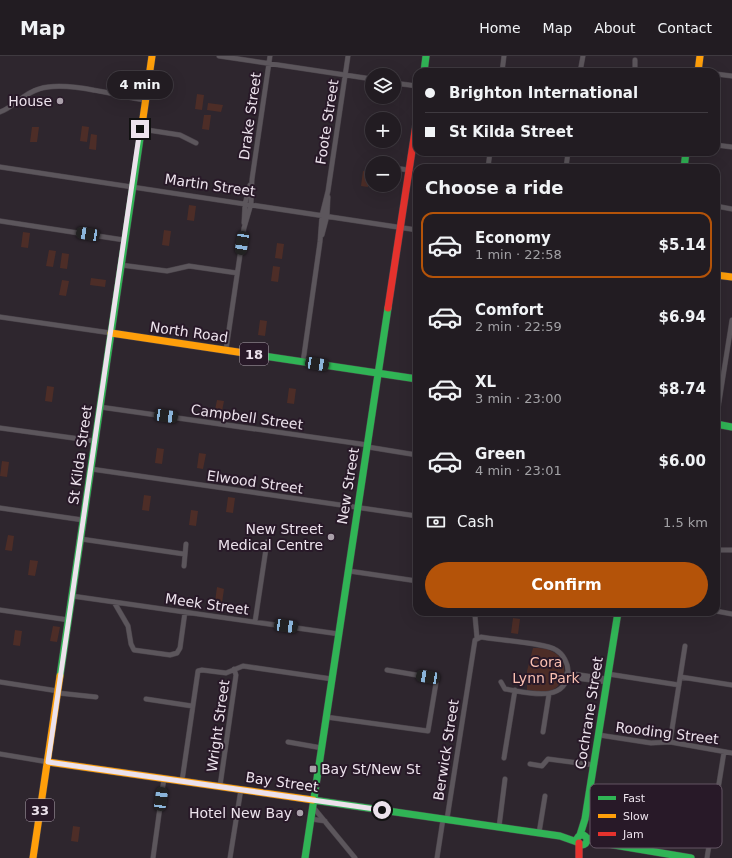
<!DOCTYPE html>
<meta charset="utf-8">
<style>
body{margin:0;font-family:"DejaVu Sans",sans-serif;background:#2a252a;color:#f1f3f6;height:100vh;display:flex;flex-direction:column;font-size:15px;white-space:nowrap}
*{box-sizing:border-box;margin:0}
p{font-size:13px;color:#a2a1a5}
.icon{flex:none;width:22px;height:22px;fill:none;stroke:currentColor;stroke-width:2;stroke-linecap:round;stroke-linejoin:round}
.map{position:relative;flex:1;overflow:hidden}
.panel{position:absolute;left:413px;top:108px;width:307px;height:452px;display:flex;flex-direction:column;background:#221c22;border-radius:12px;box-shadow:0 4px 16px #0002,0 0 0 1px #3f3a40}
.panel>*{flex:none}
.guide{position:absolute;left:413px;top:12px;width:307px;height:88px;border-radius:12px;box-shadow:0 4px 16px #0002,0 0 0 1px #3f3a40;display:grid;align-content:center;height:88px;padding:0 12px;background:#221c22}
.buttons{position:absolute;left:365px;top:12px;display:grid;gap:8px}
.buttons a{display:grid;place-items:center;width:36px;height:36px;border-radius:50%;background:#221c22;box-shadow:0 4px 16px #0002,0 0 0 1px #3f3a40;font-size:20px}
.end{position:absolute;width:18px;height:18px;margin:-9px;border:5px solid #ece2ec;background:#111;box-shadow:0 0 0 2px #111}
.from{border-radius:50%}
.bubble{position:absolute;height:28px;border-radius:14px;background:#221c22;box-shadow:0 4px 16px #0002,0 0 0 1px #3f3a40;font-size:13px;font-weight:800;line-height:28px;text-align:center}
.car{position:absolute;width:12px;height:24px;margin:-12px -6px;border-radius:5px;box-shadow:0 0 3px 1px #0007;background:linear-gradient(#222 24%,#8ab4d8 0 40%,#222 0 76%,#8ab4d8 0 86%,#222 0)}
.guide b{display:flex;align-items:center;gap:14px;height:38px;font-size:15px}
.guide b+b{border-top:1px solid #3f3a40}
.guide i{width:10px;height:10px;background:#f1f3f6}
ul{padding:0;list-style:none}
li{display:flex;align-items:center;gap:12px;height:66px;margin:0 8px 6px;padding:0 4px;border:2px solid transparent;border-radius:12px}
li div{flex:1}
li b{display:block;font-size:15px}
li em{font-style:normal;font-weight:800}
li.selected{border-color:#b45309}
li>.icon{width:36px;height:36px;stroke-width:1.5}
h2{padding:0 12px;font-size:18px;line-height:48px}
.pay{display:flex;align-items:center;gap:10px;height:44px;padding:0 12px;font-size:15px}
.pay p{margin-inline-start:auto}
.action{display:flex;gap:8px;margin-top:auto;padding:8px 12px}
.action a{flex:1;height:46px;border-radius:24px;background:#b45309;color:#fff;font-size:16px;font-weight:800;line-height:46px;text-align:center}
header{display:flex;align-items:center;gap:24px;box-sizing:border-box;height:56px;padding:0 20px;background:#221c22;border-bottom:1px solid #3f3a40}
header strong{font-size:19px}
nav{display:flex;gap:22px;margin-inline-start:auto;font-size:14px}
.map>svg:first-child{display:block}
</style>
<header>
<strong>Map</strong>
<nav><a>Home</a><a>Map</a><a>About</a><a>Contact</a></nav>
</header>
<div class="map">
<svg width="732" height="802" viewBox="0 0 732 802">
<rect width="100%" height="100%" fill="#2e262e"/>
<path fill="#4d2d27" d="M197,38L204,39L202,54L195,53Z
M208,47L223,49L221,56L207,54Z
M204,59H211L209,74L202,73Z
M82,70L89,71L87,86L80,85Z
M32,71H39L37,86H30Z
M91,78L97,79L96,94L89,93Z
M363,115L370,116L368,131L361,130Z
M189,149L196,150L194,165L187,164Z
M164,174L171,175L169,190L162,189Z
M23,176L30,177L28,192L21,191Z
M277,187L284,188L282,203L275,202Z
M49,194L56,195L53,211L46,210Z
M62,197L69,198L67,213L60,212Z
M273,210L280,211L278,226L271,225Z
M91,222L106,224L105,231L90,229Z
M62,224L69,225L66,240L59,239Z
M260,264L267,265L265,280L258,279Z
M47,330L54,331L52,346L45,345Z
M289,332L296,333L294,348L287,347Z
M217,344L224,345L221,360L214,359Z
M157,392L164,393L162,408L155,407Z
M199,397L206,398L203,413L197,412Z
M2,405L9,406L7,421L0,420Z
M144,439L151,440L149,455L142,454Z
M228,441L235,442L233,457L226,456Z
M191,454L198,455L196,470L189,469Z
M8,479L14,480L12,495L5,494Z
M30,504L38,505L35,520L28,519Z
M217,531L224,533L222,547L215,546Z
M513,562L520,563L518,578L511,577Z
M53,570L60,571L57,586L50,585Z
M15,574L22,575L20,590L13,589Z
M533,592C539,592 546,592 551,595C568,601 569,627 552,634C544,637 535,635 527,634V615Z
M73,770L80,771L78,786L71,785Z"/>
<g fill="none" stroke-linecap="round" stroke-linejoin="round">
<g stroke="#494249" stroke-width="5.5">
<path id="street" d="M219,0L372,23
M502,16L504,0
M580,16L583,0
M635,16V4
M716,18L732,20
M394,27L417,30
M0,56C14,51 24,37 39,33C66,24 116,40 145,44
M141,73L180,79L196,87
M716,89L732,91
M0,111L417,174
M394,112L409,114
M488,112L490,96
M566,112L568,96
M716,150L732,153
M0,165L124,184
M244,167L245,148L250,129
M322,179L327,160L328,141
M121,209L167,215L189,210L237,217
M0,261L111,277
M226,294L244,172L251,148L252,123L270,0
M303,306L320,186L322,159L328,135L348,0
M100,351L368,389
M716,365L732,264
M0,372L95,385
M368,391L417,399
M91,413L417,460
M0,452L83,464
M81,483L184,498
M716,494H732
M184,510L186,488
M349,515L417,525
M72,540L339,578
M114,546L128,570L131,588L134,594L170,599L177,597L180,592L185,556
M0,554L69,564
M716,555L732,558
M475,560L477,582
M255,566L267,486
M567,617L607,623
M608,618L679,629
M567,621L607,626
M681,621L732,629
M0,626L58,635
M58,637L96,641
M146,643L192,650
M326,661L428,675L436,627L434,623L428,621L387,614
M543,676L549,638
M599,679L651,687L670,686L732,697
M288,686L322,692
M670,686L685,590
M0,698L48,706
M504,702L515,634
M530,708L542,710L548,703L594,709
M182,725L198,615L202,614L226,617L243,610L332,623
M220,730L236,619L234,613
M313,751L355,802
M311,763L325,765
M447,763L475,584L481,581C496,584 546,587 556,594C563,598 568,607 568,615C567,649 525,636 505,633L501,626
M499,771L505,723
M539,777L545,740
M153,802L164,722
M230,802L241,733
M437,802L443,763
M707,802L724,696"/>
</g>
<g stroke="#494249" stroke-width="8">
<path id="fast" d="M424,16L426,0
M684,112L686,96
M251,298L417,323
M716,368L732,371
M60,620L141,76
M313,744L560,780L577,786
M577 784a5 5 0 1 1 10 0a5 5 0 1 1-10 0Z
M580,779L585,763L618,556
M587,782L602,787L691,802
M305,802L388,252"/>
</g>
<g stroke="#494249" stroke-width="8">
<path id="slow" d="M698,16L700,0
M141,76L152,0
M716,219L732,221
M111,277L251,298
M48,706L313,744
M33,802L60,620"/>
</g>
<g stroke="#494249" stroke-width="8">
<path id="jam" d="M388,252L417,62
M579,787V801"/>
</g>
<use href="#street" stroke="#5c565c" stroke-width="4.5"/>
<use href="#fast" stroke="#30b455" stroke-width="7"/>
<use href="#slow" stroke="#ff9f0a" stroke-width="7"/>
<use href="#jam" stroke="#e5322d" stroke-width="7"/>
</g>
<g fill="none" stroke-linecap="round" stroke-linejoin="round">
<path stroke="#ece2ec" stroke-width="5" d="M140,73L48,706L382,754"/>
</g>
<g fill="#aaa0aa" stroke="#281928" stroke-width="1.5">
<circle cx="60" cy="45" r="4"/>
<circle cx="331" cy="481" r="4"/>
<rect x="309" y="709" width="8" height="8" rx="2"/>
<circle cx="300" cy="757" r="4"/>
</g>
<g text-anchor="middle" stroke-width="4" stroke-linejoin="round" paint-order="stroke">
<g fill="#281928" stroke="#b1a6b1" stroke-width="1">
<rect x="240" y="287" width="28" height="22" rx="3"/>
<rect x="26" y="743" width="28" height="22" rx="3"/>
</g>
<g font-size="13" font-weight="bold" fill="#ece2ec">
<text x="254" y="303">18</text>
<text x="40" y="759">33</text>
</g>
<g font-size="14" fill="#ece2ec" stroke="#281928" text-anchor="end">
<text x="52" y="50">House</text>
<text x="323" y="478">New Street<tspan x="323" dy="16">Medical Centre</tspan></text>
<text x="321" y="718" text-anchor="start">Bay St/New St</text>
<text x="292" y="762">Hotel New Bay</text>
</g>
<g font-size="14" fill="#ece2ec" stroke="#281928">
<text transform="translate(250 60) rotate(-82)" y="5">Drake Street</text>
<text transform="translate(327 66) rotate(-81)" y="5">Foote Street</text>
<text transform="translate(210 129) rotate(8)" y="5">Martin Street</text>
<text transform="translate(189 276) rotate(8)" y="5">North Road</text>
<text transform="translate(247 361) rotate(8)" y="5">Campbell Street</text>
<text transform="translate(80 399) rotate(-82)" y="5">St Kilda Street</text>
<text transform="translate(255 426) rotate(8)" y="5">Elwood Street</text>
<text transform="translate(348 430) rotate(-81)" y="5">New Street</text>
<text transform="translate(207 548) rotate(8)" y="5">Meek Street</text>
<text transform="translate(589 657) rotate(-81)" y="5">Cochrane Street</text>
<text transform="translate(218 670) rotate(-82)" y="5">Wright Street</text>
<text transform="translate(667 677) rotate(7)" y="5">Rooding Street</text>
<text transform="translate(446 694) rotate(-81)" y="5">Berwick Street</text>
<text transform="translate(282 726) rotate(8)" y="5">Bay Street</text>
</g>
<g font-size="14" fill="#fbc0b1" stroke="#281928">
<text x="546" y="611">Cora<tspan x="546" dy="16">Lynn Park</tspan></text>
</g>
</g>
<rect x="590" y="728" width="132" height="64" rx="6" fill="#281928" stroke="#635563" stroke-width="1"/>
<rect x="598" y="740" width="18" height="4" fill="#30b455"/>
<rect x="598" y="758" width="18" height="4" fill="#ff9f0a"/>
<rect x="598" y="776" width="18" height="4" fill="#e5322d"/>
<g font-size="11" fill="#ece2ec">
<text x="623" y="746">Fast</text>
<text x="623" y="764">Slow</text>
<text x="623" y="782">Jam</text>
</g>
</svg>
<div class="buttons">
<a><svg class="icon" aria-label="layers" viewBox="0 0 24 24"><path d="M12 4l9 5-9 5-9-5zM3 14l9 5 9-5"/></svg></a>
<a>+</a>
<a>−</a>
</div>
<i class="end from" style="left:382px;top:754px"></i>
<i class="end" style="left:140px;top:73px"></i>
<div class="bubble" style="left:107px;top:15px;width:66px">4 min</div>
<i class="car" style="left:88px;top:178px;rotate:279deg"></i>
<i class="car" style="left:242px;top:187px;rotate:189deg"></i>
<i class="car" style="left:317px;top:308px;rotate:99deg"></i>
<i class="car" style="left:166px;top:360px;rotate:98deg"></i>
<i class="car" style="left:286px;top:570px;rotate:98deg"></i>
<i class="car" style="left:428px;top:621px;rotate:279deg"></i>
<i class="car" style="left:161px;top:743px;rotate:8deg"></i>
<div class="guide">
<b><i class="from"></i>Brighton International</b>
<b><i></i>St Kilda Street</b>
</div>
<section class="panel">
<h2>Choose a ride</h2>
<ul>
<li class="selected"><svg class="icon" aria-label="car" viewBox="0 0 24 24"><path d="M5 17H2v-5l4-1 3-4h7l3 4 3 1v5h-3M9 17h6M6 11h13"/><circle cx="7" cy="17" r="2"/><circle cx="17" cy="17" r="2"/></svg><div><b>Economy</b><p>1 min · 22:58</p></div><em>$5.14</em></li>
<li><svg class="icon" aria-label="car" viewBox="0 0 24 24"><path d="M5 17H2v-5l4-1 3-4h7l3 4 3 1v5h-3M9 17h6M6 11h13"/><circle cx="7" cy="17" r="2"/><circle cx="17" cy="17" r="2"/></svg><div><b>Comfort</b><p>2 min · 22:59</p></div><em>$6.94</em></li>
<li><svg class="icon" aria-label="car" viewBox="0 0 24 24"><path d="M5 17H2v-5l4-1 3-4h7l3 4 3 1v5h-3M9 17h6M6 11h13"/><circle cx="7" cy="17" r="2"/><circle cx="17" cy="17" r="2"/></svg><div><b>XL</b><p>3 min · 23:00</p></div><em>$8.74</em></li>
<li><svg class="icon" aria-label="car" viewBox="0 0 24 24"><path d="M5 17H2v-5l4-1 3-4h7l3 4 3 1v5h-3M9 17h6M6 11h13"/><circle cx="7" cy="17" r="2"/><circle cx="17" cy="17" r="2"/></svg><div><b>Green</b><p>4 min · 23:01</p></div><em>$6.00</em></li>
</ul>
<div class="pay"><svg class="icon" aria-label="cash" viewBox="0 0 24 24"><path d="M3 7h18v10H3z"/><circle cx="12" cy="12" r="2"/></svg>Cash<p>1.5 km</p></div>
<div class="action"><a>Confirm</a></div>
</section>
</div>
